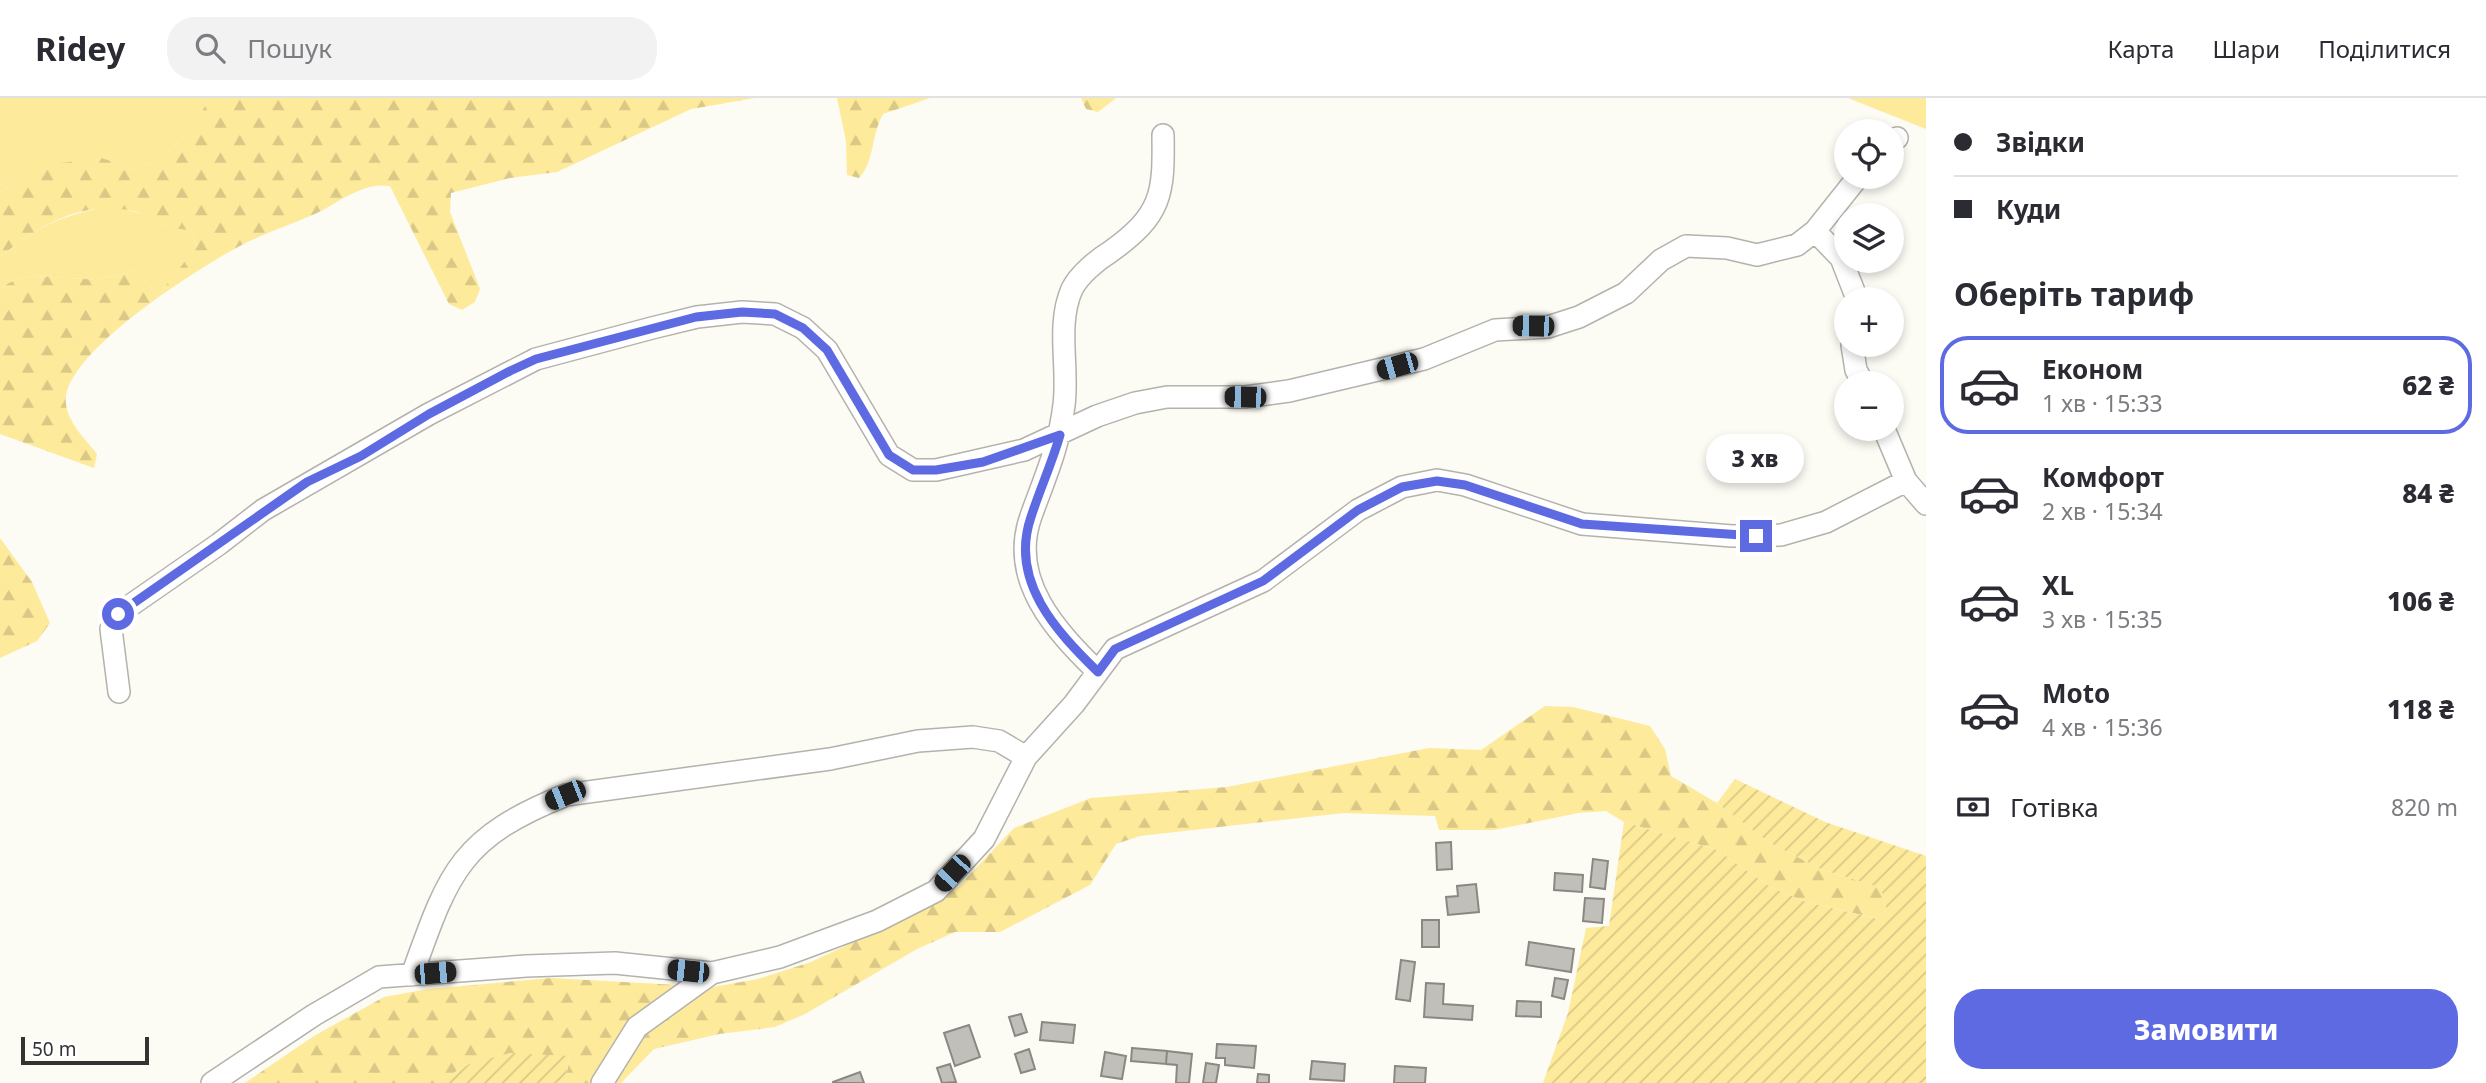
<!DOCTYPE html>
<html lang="uk">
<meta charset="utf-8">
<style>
body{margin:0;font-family:"Noto Sans",sans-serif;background:#f2f2f3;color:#2b2b33;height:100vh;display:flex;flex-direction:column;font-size:26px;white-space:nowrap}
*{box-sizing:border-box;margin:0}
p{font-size:23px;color:#7c7c81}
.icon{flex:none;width:38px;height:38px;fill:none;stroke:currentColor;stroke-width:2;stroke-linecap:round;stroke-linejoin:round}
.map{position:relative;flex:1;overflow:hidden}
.details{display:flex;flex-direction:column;background:#fff;width:560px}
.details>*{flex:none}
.banner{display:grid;align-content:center;height:154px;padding:0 28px;background:#fff}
.controls{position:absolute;left:1834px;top:21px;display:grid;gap:14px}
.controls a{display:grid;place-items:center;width:70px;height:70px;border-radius:50%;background:#fff;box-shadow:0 4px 10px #0003;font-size:35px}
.scale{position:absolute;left:21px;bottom:18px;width:128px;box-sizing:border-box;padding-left:7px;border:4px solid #343331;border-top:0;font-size:19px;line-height:24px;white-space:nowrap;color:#343331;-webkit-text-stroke:5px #fff;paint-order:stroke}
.end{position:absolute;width:32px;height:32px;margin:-16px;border:9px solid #5e6ae2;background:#fff;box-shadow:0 0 0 4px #fff}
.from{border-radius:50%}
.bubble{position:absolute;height:49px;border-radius:24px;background:#fff;box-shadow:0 4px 10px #0003;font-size:23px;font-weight:800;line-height:49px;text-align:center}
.car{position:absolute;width:21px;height:42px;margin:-21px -10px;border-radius:9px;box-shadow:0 0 5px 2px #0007;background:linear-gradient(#222 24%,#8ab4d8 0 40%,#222 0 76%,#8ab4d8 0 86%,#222 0)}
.banner b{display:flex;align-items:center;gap:24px;height:66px;font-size:26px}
.banner b+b{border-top:2px solid #e1e1e2}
.banner i{width:18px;height:18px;background:#2b2b33}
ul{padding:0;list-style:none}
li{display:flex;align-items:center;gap:21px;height:98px;margin:0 14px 10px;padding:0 14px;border:4px solid transparent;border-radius:28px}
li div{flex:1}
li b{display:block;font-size:26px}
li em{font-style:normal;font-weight:800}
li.on{border-color:#5e6ae2}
li>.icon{width:63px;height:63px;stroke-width:1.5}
h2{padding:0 28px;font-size:32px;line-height:84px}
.pay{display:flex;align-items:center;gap:18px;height:77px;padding:0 28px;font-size:26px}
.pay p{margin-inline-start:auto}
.button{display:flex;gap:14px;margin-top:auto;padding:14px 28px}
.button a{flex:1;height:80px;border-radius:28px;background:#5e6ae2;color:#fff;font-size:28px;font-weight:800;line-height:80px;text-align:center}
header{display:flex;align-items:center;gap:42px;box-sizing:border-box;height:98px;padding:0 35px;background:#fff;border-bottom:2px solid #e1e1e2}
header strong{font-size:33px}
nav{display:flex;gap:38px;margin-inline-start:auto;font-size:24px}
.search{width:490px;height:63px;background:#f2f2f3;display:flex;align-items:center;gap:18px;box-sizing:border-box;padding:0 24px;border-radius:28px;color:#7c7c81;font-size:26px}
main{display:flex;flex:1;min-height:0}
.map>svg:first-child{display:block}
</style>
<header>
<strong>Ridey</strong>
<div class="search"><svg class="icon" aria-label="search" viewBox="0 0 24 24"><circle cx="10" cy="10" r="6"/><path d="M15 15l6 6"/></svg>Пошук</div>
<nav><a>Карта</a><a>Шари</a><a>Поділитися</a></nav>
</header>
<main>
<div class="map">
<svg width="1926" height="985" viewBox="0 0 1926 985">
<defs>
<pattern id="forest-firs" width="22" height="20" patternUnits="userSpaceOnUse" patternTransform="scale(1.75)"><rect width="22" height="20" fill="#feea9b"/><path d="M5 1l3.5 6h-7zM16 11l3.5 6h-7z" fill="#dac986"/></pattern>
<pattern id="garden-furrows" width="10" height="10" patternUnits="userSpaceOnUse" patternTransform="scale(1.75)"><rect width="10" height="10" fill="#feea9b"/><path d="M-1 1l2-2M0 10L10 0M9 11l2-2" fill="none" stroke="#dac986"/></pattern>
</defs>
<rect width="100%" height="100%" fill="#fcfbf4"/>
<path fill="#feea9b" d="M0,0H210C188,35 175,54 136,72L102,60L18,78L0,96Z
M1848,0H1926V31Z
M110,108L143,116L163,128L191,132L197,149L157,199L138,172C124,175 109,180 95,181C69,183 21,169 0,192V159C39,127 61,118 110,108Z"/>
<path fill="url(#forest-firs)" d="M210,0H755L691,11L557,74L510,80L451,95L450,114L480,191L475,204L462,212L449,206L390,88C363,84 341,103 317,115C291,127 263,135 238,149C199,170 59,257 66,306C68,325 86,342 97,356L94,370L0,336V192C21,169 69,183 95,181C109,180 124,175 138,172L157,199L197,148L191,132C182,131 172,131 164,128C155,125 148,118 140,115C87,99 40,126 0,159V96L18,78L60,65L102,60L136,72C175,54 188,35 210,0Z
M837,0H930L883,16C871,37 875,63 859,80L847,77L846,43Z
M1081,0H1116L1098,14L1086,11Z
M0,440L32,484L50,525L37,543L0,560Z
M1545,608L1573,609L1650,628L1665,651L1671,678L1717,705L1770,745L1821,771L1881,790L1887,812L1879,821L1806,804L1772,790L1717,752L1624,724L1606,713L1578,715L1494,732H1439L1435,718L1344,715L1140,738L1116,746L1090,787L1000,834H955L917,851L805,916L775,929L719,936L654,951L621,985H565L570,959L469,966L436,985H245L314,938L384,899L428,891L551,880L713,889L758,881L811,864L934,806L958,789L1014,730L1091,700L1227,689L1429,650L1481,652Z"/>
<path fill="url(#garden-furrows)" d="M1735,681L1825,724L1926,758V985H1543L1568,915L1586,830L1609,828L1624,724L1717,752L1772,790L1806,804L1878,821L1887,812L1881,790L1821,771L1770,745L1717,705Z
M510,955L570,958L565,985H436L469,966Z"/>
<path fill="#c1bfb9" stroke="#898882" stroke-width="2" d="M1451,744L1452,771L1437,772L1436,745Z
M1593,761L1608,763L1605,791L1590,789Z
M1555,775L1583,777L1582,794L1554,792Z
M1476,786L1479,814L1448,817L1446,799L1458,798L1457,788Z
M1585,800L1604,801L1602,825L1583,823Z
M1422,822H1439V849H1422Z
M1529,844L1574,851L1571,874L1526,867Z
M1401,862L1415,864L1410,903L1396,901Z
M1555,880L1568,882L1564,901L1552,898Z
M1426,885L1444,886L1443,906L1473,908L1472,922L1424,919Z
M1517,903L1541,904V919L1516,918Z
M1021,916L1027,934L1015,938L1009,919Z
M1042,924L1075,927L1073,945L1040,942Z
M969,927L980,959L955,968L944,935Z
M1217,946L1256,948L1254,970L1225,967V960H1216Z
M1132,950L1167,953L1166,966L1131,963Z
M1029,951L1035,971L1021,975L1015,956Z
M1167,953L1192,956L1189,985H1176L1177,967L1166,966Z
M1105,954L1126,958L1122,981L1101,978Z
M1312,963L1345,966L1344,983L1310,981Z
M1206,965L1219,967L1216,985H1203Z
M950,966L956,984L942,985L937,970Z
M1395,968L1426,970L1425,985H1394Z
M860,974L864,985H833V984Z
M1258,976L1269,977V985H1257Z"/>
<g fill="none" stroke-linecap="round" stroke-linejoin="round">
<g stroke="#b4b2ac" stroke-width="24">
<path id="minor" d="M1892,43L1897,40
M1815,133L1841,160L1857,201
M1852,247L1856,272L1863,285
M1884,331L1906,383
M1098,574C1056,533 1008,482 1031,418C1045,379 1059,349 1064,307C1069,269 1056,227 1072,191C1079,177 1097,162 1110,154C1162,117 1164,96 1163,37
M119,594L111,531L118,516L219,446L263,412L429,316L536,261L652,230L697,219L742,214L775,216L803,230L827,252L889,357L913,372H936L1024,352L1097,318L1135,305L1167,299H1245L1289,293L1424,261L1495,232L1548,229L1579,219L1626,195L1661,162L1686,148L1727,150L1757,157L1797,147L1815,133L1858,79
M412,877C449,774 459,740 566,697L830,661L918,643L973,639L999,643L1026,659
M212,985L314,917L379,879L526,868L615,865L712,875L780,859L877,823L936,793L984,741L1026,659L1074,606L1115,551L1263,483L1358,412L1402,389L1437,382L1465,387L1582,426L1732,438L1781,437L1826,424L1906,383L1926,406
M602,985L637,929L712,875"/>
</g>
<use href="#minor" stroke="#fff" stroke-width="21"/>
</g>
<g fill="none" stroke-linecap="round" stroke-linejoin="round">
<path stroke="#5e6ae2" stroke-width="9" d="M118,516L307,384L361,358L429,316L510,273L536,261L696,219L742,214L775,216L803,230L827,252L889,357L913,372H936L983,364L1060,337C1052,365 1040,391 1031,419C1009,483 1056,533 1098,574L1115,551L1263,483L1358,412L1402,389L1437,383L1465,387L1582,426L1756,438"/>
</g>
</svg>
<div class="controls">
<a><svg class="icon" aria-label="locate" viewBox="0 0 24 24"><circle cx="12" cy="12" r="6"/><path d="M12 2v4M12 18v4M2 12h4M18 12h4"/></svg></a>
<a><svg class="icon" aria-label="layers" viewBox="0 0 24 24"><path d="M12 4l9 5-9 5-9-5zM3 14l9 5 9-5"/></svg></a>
<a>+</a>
<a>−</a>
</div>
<div class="scale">50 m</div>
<i class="end from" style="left:118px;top:516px"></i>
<i class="end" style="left:1756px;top:438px"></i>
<div class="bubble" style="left:1706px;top:336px;width:98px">3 хв</div>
<i class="car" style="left:1533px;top:228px;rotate:271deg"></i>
<i class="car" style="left:1397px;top:268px;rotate:254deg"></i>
<i class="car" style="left:1245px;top:299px;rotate:271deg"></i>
<i class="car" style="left:565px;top:697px;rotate:248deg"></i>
<i class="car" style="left:952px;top:775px;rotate:223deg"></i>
<i class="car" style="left:688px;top:873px;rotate:276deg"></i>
<i class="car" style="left:435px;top:875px;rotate:85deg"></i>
</div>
<section class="details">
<div class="banner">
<b><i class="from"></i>Звідки</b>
<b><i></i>Куди</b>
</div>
<h2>Оберіть тариф</h2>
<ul>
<li class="on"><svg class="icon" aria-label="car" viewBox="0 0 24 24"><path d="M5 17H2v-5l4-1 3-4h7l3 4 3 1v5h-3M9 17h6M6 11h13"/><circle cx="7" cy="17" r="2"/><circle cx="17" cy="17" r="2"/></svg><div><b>Економ</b><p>1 хв · 15:33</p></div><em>62 ₴</em></li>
<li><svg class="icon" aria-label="car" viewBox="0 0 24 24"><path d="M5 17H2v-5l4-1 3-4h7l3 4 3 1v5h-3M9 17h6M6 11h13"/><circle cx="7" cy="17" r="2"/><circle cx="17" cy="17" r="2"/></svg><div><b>Комфорт</b><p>2 хв · 15:34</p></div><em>84 ₴</em></li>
<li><svg class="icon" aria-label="car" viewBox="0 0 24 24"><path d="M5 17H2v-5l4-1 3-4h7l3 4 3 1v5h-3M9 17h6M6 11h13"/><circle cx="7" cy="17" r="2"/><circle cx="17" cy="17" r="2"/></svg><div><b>XL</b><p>3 хв · 15:35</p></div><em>106 ₴</em></li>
<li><svg class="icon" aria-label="car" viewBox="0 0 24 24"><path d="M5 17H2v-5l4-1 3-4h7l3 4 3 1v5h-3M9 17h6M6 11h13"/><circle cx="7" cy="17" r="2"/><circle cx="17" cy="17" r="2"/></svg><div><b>Moto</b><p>4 хв · 15:36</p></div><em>118 ₴</em></li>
</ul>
<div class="pay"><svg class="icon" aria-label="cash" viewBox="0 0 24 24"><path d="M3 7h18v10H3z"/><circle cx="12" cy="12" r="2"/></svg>Готівка<p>820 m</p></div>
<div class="button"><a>Замовити</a></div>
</section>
</main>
